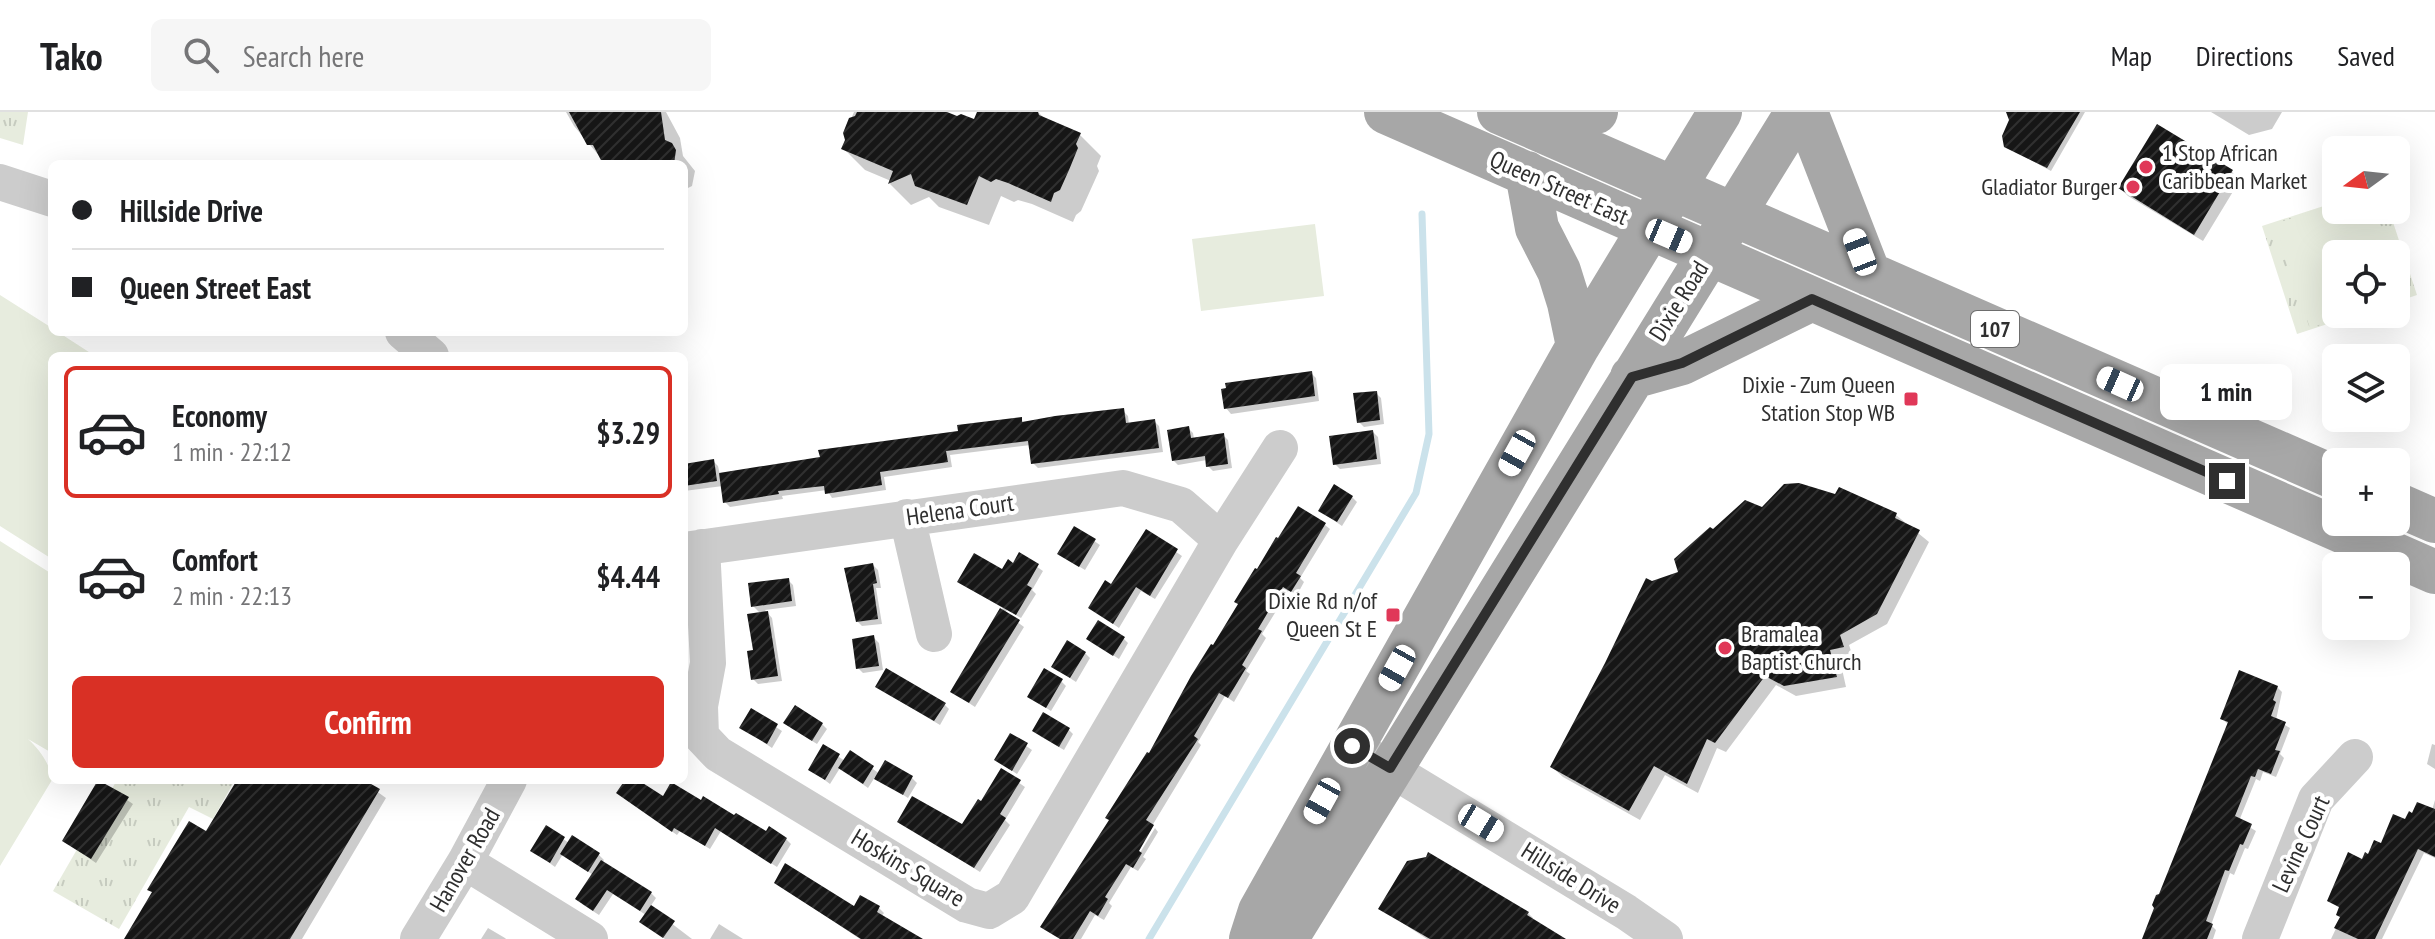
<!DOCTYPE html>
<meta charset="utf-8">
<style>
body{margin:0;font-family:"PT Sans Narrow",sans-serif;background:#f6f6f6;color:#202124;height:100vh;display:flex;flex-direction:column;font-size:30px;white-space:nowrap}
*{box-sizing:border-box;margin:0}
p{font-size:26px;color:#757577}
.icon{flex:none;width:44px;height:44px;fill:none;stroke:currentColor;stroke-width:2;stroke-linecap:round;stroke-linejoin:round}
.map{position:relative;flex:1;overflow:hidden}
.side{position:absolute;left:48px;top:240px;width:640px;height:432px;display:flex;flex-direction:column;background:#fff;border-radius:12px;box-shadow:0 8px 32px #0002}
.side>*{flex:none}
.banner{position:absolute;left:48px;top:48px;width:640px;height:176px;border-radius:12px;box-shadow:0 8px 32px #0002;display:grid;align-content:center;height:176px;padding:0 24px;background:#fff}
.needle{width:52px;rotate:255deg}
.tools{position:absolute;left:2322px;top:24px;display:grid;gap:16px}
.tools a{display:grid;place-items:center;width:88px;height:88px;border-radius:12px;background:#fff;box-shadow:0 8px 32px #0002;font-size:40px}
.end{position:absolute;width:36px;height:36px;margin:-18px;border:10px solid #2f2f2f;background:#fff;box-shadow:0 0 0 4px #fff}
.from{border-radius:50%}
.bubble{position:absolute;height:56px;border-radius:12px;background:#fff;box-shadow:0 8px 32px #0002;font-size:26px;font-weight:600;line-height:56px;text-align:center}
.car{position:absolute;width:24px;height:48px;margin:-24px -12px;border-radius:10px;box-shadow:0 0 6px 2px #0007;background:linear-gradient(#fff 24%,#345 0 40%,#fff 0 76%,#345 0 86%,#fff 0)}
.banner b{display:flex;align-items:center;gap:28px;height:76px;font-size:30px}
.banner b+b{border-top:2px solid #e0e0e0}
.banner i{width:20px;height:20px;background:#202124}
ul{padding:14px 0 0;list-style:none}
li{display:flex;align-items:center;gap:24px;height:132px;margin:0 16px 12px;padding:0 8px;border:4px solid transparent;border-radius:12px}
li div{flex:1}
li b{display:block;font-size:30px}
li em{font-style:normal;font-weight:600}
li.current{border-color:#d93025}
li>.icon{width:72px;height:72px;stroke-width:1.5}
.action{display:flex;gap:16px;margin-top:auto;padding:16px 24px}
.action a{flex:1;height:92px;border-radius:12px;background:#d93025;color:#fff;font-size:32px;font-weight:600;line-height:92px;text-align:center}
header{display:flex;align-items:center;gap:48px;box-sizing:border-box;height:112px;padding:0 40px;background:#fff;border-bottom:2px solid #e0e0e0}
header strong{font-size:38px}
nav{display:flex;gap:44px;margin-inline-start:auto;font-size:28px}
.search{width:560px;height:72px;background:#f6f6f6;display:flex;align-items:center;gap:20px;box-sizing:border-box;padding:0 28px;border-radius:12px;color:#757577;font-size:30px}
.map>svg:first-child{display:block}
</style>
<header>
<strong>Tako</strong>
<div class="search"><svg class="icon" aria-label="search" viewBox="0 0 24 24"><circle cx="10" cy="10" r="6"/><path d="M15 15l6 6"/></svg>Search here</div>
<nav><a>Map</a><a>Directions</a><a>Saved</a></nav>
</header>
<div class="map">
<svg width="2435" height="827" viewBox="0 0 2435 827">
<defs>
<pattern id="grass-tufts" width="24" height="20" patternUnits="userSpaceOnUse" patternTransform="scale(2)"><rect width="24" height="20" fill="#e7ecde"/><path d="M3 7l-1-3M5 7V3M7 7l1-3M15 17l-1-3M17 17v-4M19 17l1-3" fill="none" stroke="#c6cbbf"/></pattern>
<pattern id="building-hatch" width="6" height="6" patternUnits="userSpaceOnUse" patternTransform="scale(2)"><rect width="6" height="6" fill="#161616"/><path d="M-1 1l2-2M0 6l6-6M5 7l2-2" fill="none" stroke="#303030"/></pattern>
</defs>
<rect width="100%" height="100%" fill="#fff"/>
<path fill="url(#grass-tufts)" d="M0,0H28L23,33L0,26Z
M2336,90V98H2389L2417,183L2396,190V142H2336V202H2358L2297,222L2262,114Z
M117,668H235L213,707L189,695L119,817L53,779Z"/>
<path fill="#e7ecde" d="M2336,91V98H2374L2385,134L2362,142H2336V151L2293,165L2275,112Z
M1315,112L1324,184L1201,199L1192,127Z
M2336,153V202H2352L2310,216L2293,167Z
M0,183L52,216V220H58L95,244H52V447L0,414Z
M0,429L52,462V641L28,627C39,637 51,653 52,668L0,754Z"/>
<path fill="#0003" d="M566,0H666L680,26L683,44L695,59L692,74L684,78V52H606L574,14Z
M854,0H942L975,10L979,0H1038L1046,8L1080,23L1101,44L1097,54L1099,59L1081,99L1076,103L1073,110L1032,92L1018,88L1014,90L1001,84L989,113L939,95L929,85L911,93L890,72L891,69L865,58L843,36L847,28L845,21Z
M2008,0H2085L2051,59L2005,34L2011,8Z
M2211,0H2282L2272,17L2249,23Z
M2157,15L2232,60L2240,68L2203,129L2128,84L2120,76Z
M1311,261L1316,266L1319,289L1231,302L1226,296L1228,278Z
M1376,281L1381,286L1384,312L1364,315L1359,310Z
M1123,299L1128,304L1129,313L1154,309L1159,314L1163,340L1038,356L1033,351L1031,333L950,343L952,355L884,365L886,378L832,386L827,378L782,384L783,387L730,395L725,390L723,374L684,379V355L713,349L718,354L720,363L960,321L1021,307L1025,312Z
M1188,316L1193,321L1194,327L1223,323L1228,328L1232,356L1213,359L1208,354L1207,348L1178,353L1173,348Z
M1373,320L1378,325L1381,352L1340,357L1335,352Z
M1352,385L1357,390L1342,414L1320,399Z
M1763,398L1896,403L1929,430L1887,512L1849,533L1853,545L1840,548L1846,575L1796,584L1776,573L1726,640L1717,636L1698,681L1665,663L1640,708L1563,665L1552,655L1652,471L1680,461L1713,419Z
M1325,413L1330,417L1300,466L1304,470L1297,483L1289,478L1262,522L1266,526L1246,559L1250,562L1234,590L1225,584L1198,630L1201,633L1132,747L1135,749L1155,716L1158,720L1143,745L1146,747L1138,759L1131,755L1109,791L1112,794L1104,808L1095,803L1081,827H1060L1150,644Z
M1075,416L1100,433L1085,458L1065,446Z
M1147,420L1182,444L1155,487L1141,479L1119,516L1090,496L1112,474Z
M1020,443L1043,459L1032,478L1036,482L1021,506L1007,498L1005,501L1024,515L975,595L952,580L1003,496L965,474L1014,453Z
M873,453L878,458L881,476H876L882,512L862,514L857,509Z
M788,468L793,473L796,494L765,498L772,506L782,569L758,572L753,567L761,502L753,494Z
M874,526L879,531L883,558L863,561L858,556Z
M1123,526L1128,531L1119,547L1088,527Z
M1085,541L1090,546L1076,570L1053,555Z
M1061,569L1066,574L1051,599L1029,585Z
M2277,575L2282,580L2276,608L2290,616L2280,642L2284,646L2276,665L2263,660L2260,669L2256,667L2239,709L2256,719L2248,737L2245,736L2234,763L2230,761L2211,813L2216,818L2213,827H2144L2229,613L2222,607Z
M883,579L944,592L949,597L940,613Z
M752,599L782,619L772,636L741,615Z
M822,612L827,617L817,632L791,616Z
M1068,617L1073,622L1064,638L1040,624Z
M1010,623L1032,638L1017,662L996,648Z
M2432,632L2435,633V657L2427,652Z
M824,635L845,649L850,641L880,662L912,666L917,671L908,686L875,665L868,676L840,656L830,672L810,657Z
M1002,659L1025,675L1005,708L1010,713L980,760L900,710L962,714L982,692Z
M239,668H361L386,686L302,827H134L154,782L150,778L207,722Z
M627,668H634L663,687L735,706L767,722L786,727L791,732L777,755L721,719L710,737L680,719L677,723L624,686Z
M99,669L133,692L96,751L64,729Z
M2435,688V746L2424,741L2382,827H2331L2341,806V797L2329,788L2363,749L2406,710L2432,698Z
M547,716L569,731L573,726L599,743L604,748L602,751L651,781L656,786L650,795L692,827H665L647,814L646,803L613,782L599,803L582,792L593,763L563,742L555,755L533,739Z
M776,771L855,796H879L884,801L881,805L910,827H860Z
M1381,797L1528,801L1533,806L1532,808L1562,827H1427Z
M719,812L743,827H710Z
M488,816L505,826L506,827H481Z"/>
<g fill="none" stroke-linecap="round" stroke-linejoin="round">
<path stroke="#cbe2eb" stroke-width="7" d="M1149,827L1416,381L1429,322L1422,102"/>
</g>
<path fill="url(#building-hatch)" d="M569,0H661L665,28L672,31L676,38L674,52H603L593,33H587Z
M857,0H947L957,4L961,2L974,7L977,0H1038L1039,3L1081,21L1076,32L1078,36L1069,58L1060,78L1054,81L1051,90L1008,71L996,67L991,70L979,64L967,93L915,74L911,62L888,72L893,59L841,37L845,28L843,21L849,6L855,4Z
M2006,0H2080L2047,56L2004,35L2002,24L2009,8Z
M2157,12L2233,58L2194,123L2118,76Z
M1312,259L1315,284L1224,297L1221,277L1226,276L1225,271Z
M1377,279L1380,308L1357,311L1353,281Z
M1124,296L1126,311L1155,307L1159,336L1031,352L1028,329L946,339L948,350L880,360L882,373L825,382L824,374L778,379L779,382L723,391L719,361L820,345L818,338L958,319L957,313L1022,305V310L1055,304Z
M1189,314L1191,326L1224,321L1228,352L1206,355L1205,344L1172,349L1167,318Z
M1373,318L1377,347L1333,353L1329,324Z
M714,347L717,369L684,374V352Z
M1799,371L1835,382L1839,375L1897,401L1895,406L1920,418L1877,502L1840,523L1844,535L1830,538L1837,565L1784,574L1765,564L1715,631L1707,627L1687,672L1654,654L1629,699L1550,655L1605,551L1646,466L1652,469L1678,460L1674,447L1710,415L1713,417L1745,388L1762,395L1784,372Z
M1334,372L1353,384L1337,410L1318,399Z
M1298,394L1326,411L1296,461L1301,464L1291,480L1283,475L1258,517L1262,519L1242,553L1246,556L1228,586L1219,581L1194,624L1198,627L1146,708L1154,713L1139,739L1142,741L1133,756L1126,752L1105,785L1108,787L1098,804L1090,799L1073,827H1060L1040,815L1109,708L1105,706L1147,640L1149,641L1191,564L1211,532L1213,533L1238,492L1234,490L1255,456L1257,457L1276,425L1278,426Z
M1074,414L1096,427L1079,455L1057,442Z
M1146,417L1178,437L1150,484L1136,475L1113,512L1088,496L1105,468L1111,472Z
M1019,440L1039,452L1027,473L1032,476L1016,503L957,470L974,441L1002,457L1008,447L1013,451Z
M873,451L877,471L873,472L878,507L856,510L844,456Z
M789,466L792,489L751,495L748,471Z
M1000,496L1020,508L969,591L950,580Z
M768,499L778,564L751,568L747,539L753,538L747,502Z
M1098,508L1125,525L1113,544L1086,527Z
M874,523L879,554L856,557L852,527Z
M1067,528L1086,540L1070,566L1051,555Z
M886,556L946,591L934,609L875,575Z
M1044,556L1063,567L1046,596L1027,585Z
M2239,558L2278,574L2273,588L2276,590L2271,604L2286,610L2275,638L2280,639L2271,662L2258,657L2255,665L2251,664L2235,704L2252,712L2243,733L2240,732L2229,759L2225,758L2206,809L2213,812L2207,827H2142L2154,796L2152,793L2156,783L2159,782L2228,610L2220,607Z
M795,593L823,611L812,629L783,611Z
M751,596L778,612L767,632L739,616Z
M1043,600L1070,616L1059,635L1032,619Z
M1010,621L1028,631L1012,659L994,648Z
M823,632L840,642L825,668L808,658Z
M850,638L874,654L863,672L838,656Z
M885,648L913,664L903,683L874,667Z
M1001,656L1021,668L1000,702L1006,706L974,756L897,710L912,684L962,712L978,687L981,689Z
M98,668L129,685L91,747L62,729Z
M237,668H364L380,677L290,827H124L152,780L147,778L189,709L206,719Z
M625,668H638L663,684L671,670L701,688L703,684L734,703L736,701L766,719L769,714L787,726L771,752L715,716L705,734L674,716L672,720L616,681Z
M2417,690L2435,697V745L2418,737L2375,827H2358L2334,816L2340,805L2336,803L2339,795L2327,789L2348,740L2362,747L2365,740L2368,742L2374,728L2381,731L2393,702L2405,707L2409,699L2412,701Z
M546,713L565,725L550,751L530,739Z
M572,723L600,741L588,760L560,742Z
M1428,740L1529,800L1527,803L1566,827H1430L1378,797L1407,749L1426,745Z
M601,748L652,780L640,799L607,778L593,799L575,787Z
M785,751L854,794L860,783L880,794L877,800L923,827H861L774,771Z
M651,793L675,809L663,826L639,810Z"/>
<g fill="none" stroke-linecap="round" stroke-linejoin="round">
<path stroke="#ccc" stroke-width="36" d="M0,70L52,87
M403,220L431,244
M907,405L934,522
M702,435L708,551L700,594L701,624L718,642L967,793L989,799L1012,785L1221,428L1280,336
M684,438L1123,376L1181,393L1221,428
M1367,643L1626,800L1665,827
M465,750L590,827
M418,827L465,750L509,668
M2260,827L2316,687L2355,645"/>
<path stroke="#a7a7a7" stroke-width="44" d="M1386,0L2435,460
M1499,0L2336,366
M1806,0L1869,162
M1538,17L1596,0
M1527,61L1537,116L1559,159L1569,191L1578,234
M1632,265L1682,251L1812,187
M2396,392L2435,409
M1251,827L1260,799L1578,234L1720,0
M1283,827L1291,819L1797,0"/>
</g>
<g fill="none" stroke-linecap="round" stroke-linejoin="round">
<path stroke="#2f2f2f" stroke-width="10" d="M1352,634L1390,656L1632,265L1682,251L1812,187L2227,369"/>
</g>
<g fill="#e03858" stroke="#fff" stroke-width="3">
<circle cx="2146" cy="55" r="8"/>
<circle cx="2133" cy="75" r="8"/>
<rect x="1903" y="279" width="16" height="16" rx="4"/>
<rect x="1385" y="495" width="16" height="16" rx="4"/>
<circle cx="1725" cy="536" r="8"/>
</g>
<g text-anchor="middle" stroke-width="8" stroke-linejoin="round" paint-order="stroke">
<rect fill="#fff" stroke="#6d6d6d" stroke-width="2" x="1971" y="199" width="48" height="36" rx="6"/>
<g font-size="22" font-weight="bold" fill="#2f2f2f">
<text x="1995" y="225">107</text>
</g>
<g font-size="24" fill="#2f2f2f" stroke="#fff" text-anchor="end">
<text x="2162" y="49" text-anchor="start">1 Stop African<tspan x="2162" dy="28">Caribbean Market</tspan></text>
<text x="2117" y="83">Gladiator Burger</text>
<text x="1895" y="281">Dixie - Zum Queen<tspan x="1895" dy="28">Station Stop WB</tspan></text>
<text x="1377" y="497">Dixie Rd n/of<tspan x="1377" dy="28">Queen St E</tspan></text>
<text x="1741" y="530" text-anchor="start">Bramalea<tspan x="1741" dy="28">Baptist Church</tspan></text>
</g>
<g font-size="24" fill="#2f2f2f" stroke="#fff">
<text transform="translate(1559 76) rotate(24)" y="8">Queen Street East</text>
<text transform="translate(1679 189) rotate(-58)" y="8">Dixie Road</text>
<text transform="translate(960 398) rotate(-8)" y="8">Helena Court</text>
<text transform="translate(2301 732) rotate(-65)" y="8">Levine Court</text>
<text transform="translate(465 748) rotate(-60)" y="8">Hanover Road</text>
<text transform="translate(908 756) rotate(31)" y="8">Hoskins Square</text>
<text transform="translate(1571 766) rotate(32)" y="8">Hillside Drive</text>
</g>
</g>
</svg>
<div class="tools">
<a><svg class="needle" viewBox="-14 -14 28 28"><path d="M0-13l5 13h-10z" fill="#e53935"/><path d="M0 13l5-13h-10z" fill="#757577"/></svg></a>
<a><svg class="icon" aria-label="locate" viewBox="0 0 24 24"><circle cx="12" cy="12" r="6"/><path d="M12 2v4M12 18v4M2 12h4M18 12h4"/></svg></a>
<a><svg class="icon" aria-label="layers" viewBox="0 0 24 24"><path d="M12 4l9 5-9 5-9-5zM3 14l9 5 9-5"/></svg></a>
<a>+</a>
<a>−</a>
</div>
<i class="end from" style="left:1352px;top:634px"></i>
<i class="end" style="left:2227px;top:369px"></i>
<div class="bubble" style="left:2160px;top:252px;width:132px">1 min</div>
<i class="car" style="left:1669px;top:124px;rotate:113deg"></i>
<i class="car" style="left:1860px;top:140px;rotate:339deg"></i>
<i class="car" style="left:2120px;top:272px;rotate:294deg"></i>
<i class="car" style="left:1517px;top:341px;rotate:209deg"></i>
<i class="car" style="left:1397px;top:556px;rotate:209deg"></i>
<i class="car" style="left:1322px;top:689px;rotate:209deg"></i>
<i class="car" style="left:1481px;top:711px;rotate:121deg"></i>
<div class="banner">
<b><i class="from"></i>Hillside Drive</b>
<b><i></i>Queen Street East</b>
</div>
<section class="side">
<ul>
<li class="current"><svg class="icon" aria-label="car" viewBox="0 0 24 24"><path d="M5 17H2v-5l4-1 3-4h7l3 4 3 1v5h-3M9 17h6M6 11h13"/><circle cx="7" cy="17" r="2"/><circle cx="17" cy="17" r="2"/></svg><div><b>Economy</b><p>1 min · 22:12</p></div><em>$3.29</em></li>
<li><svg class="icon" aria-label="car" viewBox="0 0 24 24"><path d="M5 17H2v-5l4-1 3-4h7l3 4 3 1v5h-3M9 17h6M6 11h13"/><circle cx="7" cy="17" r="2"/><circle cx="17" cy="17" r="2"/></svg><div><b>Comfort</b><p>2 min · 22:13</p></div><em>$4.44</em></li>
</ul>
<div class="action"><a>Confirm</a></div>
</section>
</div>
